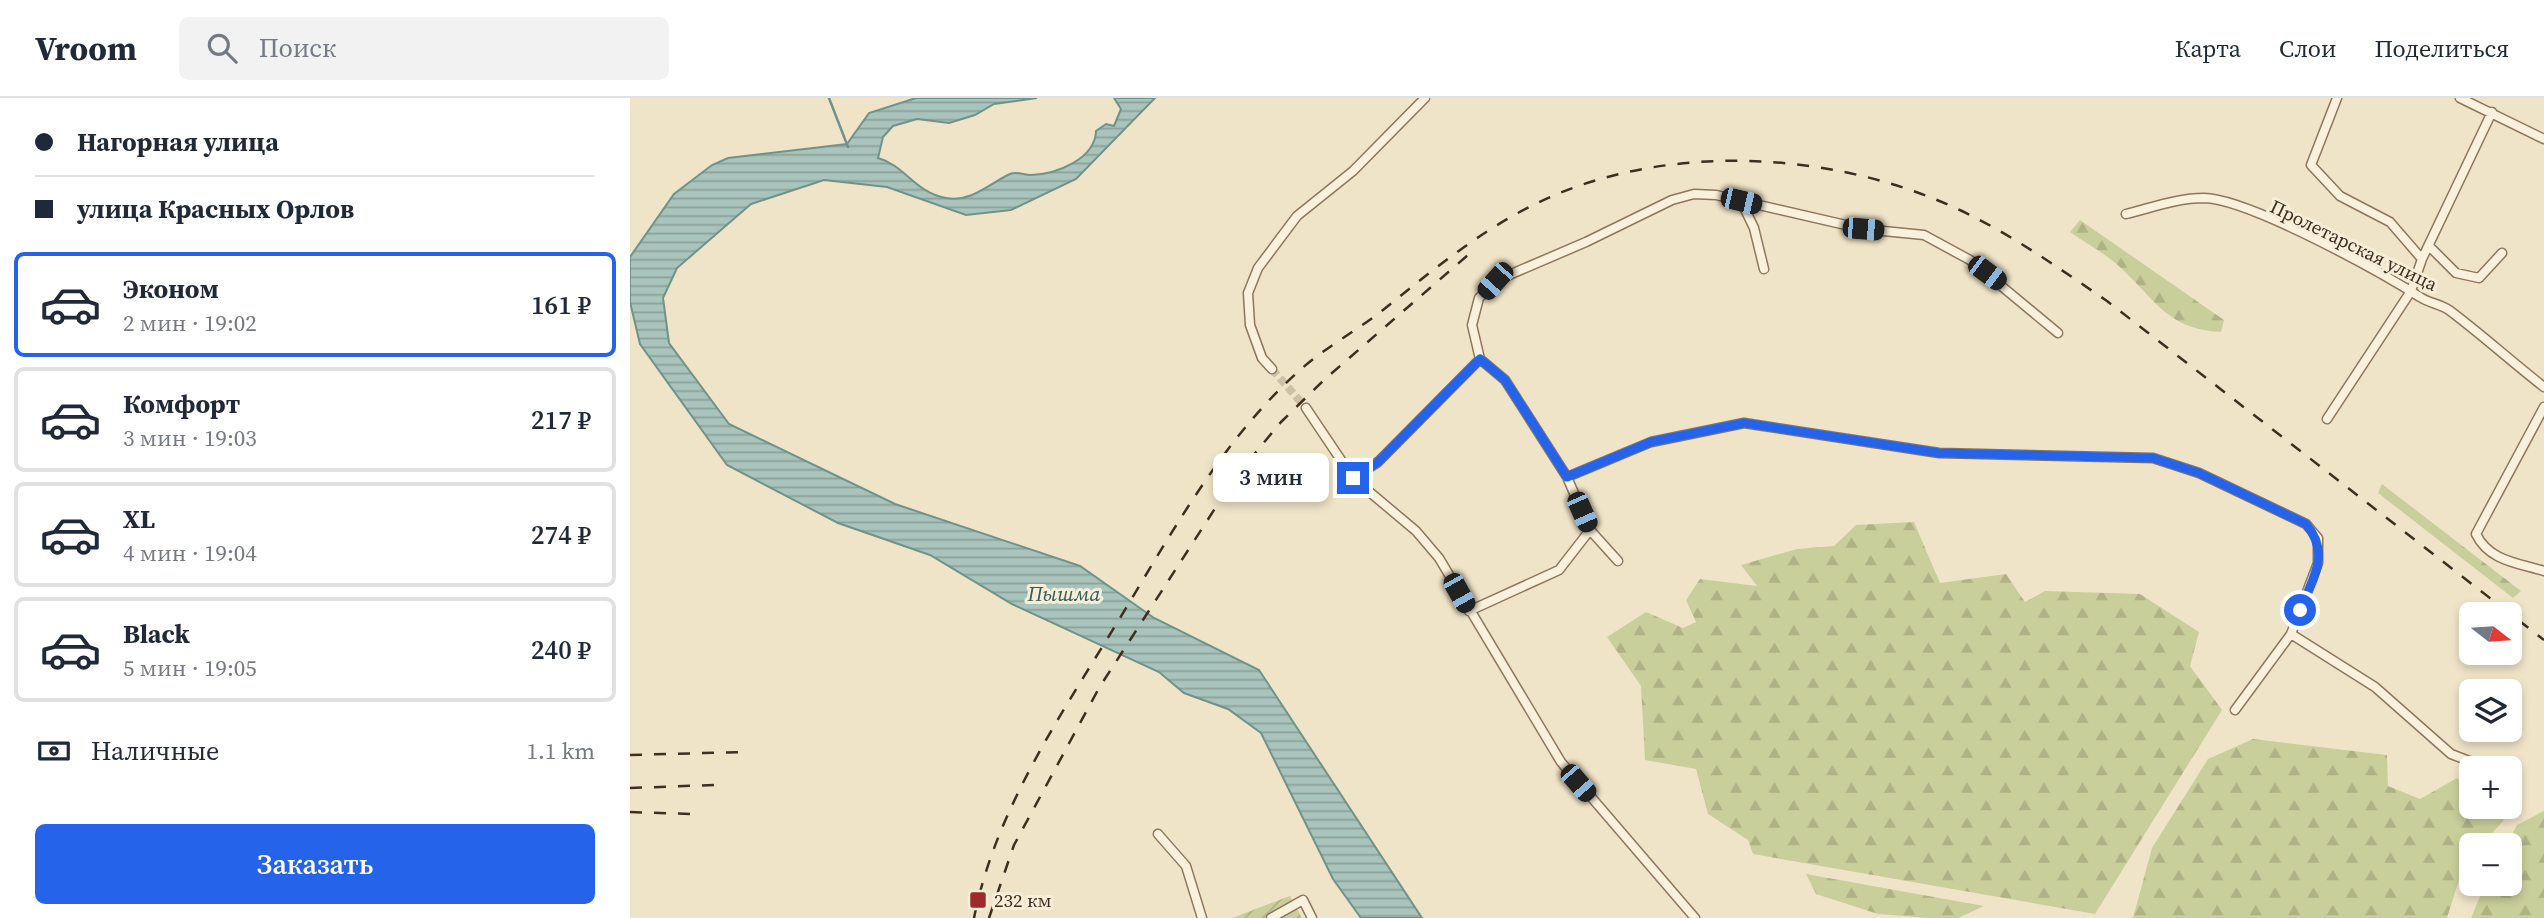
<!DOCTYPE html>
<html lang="ru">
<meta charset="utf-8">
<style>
body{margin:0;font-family:"Source Serif 4",serif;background:#f2f2f3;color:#1f2937;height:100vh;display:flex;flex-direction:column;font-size:26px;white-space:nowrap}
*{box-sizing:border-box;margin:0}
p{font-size:23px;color:#747a83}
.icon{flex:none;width:38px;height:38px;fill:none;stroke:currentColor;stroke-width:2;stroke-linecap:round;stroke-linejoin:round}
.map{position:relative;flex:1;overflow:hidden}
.sheet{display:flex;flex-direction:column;background:#fff;width:630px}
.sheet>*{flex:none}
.top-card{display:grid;align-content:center;height:154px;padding:0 35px;background:#fff}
.needle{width:46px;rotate:107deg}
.controls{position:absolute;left:1829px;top:504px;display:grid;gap:14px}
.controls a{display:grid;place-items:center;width:63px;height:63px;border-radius:10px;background:#fff;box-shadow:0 4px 10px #0003;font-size:35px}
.end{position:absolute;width:32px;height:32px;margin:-16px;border:9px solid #2563eb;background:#fff;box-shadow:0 0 0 4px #fff}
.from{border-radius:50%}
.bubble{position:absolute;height:49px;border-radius:10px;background:#fff;box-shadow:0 4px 10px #0003;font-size:23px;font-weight:600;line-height:49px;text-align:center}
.car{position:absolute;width:21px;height:42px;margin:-21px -10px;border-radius:9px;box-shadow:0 0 5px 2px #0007;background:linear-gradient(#222 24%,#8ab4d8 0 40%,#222 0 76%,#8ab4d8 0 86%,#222 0)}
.top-card b{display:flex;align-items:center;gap:24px;height:66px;font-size:26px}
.top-card b+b{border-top:2px solid #e0e1e3}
.top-card i{width:18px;height:18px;background:#1f2937}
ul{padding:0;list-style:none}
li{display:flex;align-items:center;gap:21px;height:105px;margin:0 14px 10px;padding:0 21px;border:4px solid #e0e1e3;border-radius:10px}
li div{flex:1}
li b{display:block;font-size:26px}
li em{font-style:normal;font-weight:600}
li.active{border-color:#2563eb}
li>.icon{width:63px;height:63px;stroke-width:1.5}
.pay{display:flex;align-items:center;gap:18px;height:77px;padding:0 35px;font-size:26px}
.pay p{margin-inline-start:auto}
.action{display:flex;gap:14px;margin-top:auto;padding:14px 35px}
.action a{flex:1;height:80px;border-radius:10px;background:#2563eb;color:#fff;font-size:28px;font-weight:600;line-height:80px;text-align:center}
header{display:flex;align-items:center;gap:42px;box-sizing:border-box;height:98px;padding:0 35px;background:#fff;border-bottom:2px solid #e0e1e3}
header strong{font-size:33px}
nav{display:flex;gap:38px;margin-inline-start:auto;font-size:24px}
.search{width:490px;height:63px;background:#f2f2f3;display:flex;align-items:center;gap:18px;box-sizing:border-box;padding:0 24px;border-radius:10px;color:#747a83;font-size:26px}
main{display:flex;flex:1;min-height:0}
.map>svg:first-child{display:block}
</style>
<header>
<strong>Vroom</strong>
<div class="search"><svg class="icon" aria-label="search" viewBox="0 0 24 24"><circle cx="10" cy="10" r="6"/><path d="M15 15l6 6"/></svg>Поиск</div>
<nav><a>Карта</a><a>Слои</a><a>Поделиться</a></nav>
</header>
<main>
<section class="sheet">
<div class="top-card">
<b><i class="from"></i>Нагорная улица</b>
<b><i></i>улица Красных Орлов</b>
</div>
<ul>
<li class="active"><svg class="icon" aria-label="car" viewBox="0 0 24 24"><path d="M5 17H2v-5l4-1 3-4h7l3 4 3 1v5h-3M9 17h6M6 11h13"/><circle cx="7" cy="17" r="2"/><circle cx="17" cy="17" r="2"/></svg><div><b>Эконом</b><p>2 мин · 19:02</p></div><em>161 ₽</em></li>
<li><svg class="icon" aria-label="car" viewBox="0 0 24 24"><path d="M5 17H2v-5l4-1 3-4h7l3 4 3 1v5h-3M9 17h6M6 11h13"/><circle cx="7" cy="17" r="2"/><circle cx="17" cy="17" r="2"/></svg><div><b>Комфорт</b><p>3 мин · 19:03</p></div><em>217 ₽</em></li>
<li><svg class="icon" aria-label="car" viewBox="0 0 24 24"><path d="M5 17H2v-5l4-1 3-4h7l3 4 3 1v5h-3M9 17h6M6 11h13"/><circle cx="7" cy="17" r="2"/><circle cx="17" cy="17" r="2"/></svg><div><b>XL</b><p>4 мин · 19:04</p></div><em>274 ₽</em></li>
<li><svg class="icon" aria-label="car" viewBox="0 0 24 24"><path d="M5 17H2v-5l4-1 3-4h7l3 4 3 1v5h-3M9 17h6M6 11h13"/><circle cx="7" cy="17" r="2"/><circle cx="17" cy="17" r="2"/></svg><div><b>Black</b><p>5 мин · 19:05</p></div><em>240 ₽</em></li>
</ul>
<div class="pay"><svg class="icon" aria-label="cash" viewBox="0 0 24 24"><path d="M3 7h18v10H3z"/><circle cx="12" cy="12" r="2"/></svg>Наличные<p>1.1 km</p></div>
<div class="action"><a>Заказать</a></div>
</section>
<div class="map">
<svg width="1914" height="820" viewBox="0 0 1914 820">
<defs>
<pattern id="forest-firs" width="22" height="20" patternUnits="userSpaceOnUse" patternTransform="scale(1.75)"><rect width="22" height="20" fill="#c9cf9b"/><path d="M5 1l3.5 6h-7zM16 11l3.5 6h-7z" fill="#aeb285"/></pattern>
<pattern id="garden-furrows" width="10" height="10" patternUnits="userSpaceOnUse" patternTransform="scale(1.75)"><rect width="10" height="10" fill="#c9cf9b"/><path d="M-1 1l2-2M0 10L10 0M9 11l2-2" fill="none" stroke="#aeb285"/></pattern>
<pattern id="water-rules" width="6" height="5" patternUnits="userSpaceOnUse" patternTransform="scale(1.75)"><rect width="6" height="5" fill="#a9c4bc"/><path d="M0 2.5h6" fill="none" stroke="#8ba098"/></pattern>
</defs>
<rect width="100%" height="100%" fill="#f0e4c8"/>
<path fill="url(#forest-firs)" d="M1450,122L1594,222L1591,234C1538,231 1527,204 1493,172C1478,157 1457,146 1440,134Z
M1752,386L1891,493L1883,500L1748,395Z
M1284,424L1310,485L1376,476L1395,504L1415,493L1510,496L1569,534L1560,568L1592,612L1465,816L1123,756L1118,742L1078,716L1066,671L1015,662L1011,588L977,539L1016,514L1053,530L1066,524L1056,502L1070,481L1127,488L1111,467L1167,451L1204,448L1226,427Z
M1623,641L1757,657L1758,688L1790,701L1827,680L1841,692V709H1860L1874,722L1851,747H1841V758L1834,766L1817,820H1503L1522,750L1578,661Z
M1914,713V820H1841L1855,786H1880V747H1876L1887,727Z
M1176,776L1354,808L1328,820H1297L1248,816L1186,796Z"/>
<path fill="url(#garden-furrows)" d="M660,798L672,820H602Z"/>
<path fill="url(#water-rules)" stroke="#6f938a" stroke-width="2" d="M286,0H407L364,6L345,17L319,25L287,21L263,28L253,39L248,60C276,68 284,94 316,100C341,105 360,85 380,76C387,73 394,77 401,77C427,76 465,61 466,33L476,26L484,28L491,11L484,0H525L446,81L381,112L336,117L257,89L194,82L121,106L47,170L33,200L39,245L99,326L265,406L450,468L524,520L629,572L792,820H731L703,781L631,635L598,611L554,595L529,574L382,506L300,457L208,425L97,367L10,246L0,204V159L44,96L82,67L98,60L217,46L239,15Z"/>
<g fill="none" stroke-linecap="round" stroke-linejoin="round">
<path stroke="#6f938a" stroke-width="2.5" d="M199,0L218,49"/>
<path stroke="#ccc0a6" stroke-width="8" stroke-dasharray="8 4" stroke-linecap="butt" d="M642,271L676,310"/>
<g stroke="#8d765c" stroke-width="11">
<path id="minor" d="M1707,0L1681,67L1710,98L1760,124L1792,161
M1830,0L1914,41
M1111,103L1124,130L1134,171
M1496,116C1521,110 1547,100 1574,100C1619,101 1749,173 1790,199C1799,205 1810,206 1819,212C1851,236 1882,264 1914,289
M1799,148L1826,175L1849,180L1872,155
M850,261L875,282L937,379L960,432L988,463
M642,271L632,260L620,227L618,195L628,170L667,118L723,73L795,0
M1914,309L1846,436C1859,463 1888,465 1914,473
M676,310L723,380L786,433L809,460L931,664L1065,820
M1697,321L1781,193L1792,161L1862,14
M937,379L1021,344L1114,325L1309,355L1523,360L1569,375L1676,426L1688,440V465L1661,536L1605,612
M723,380L748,364L850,261L842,227L849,200L865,183L956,144L1042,102L1064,96L1086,97L1233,131L1294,137L1340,162L1428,235
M839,513L929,472L960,432
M1661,536L1745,589L1821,656L1857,670
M528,736L556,768L572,820
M641,820L673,802L682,820"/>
</g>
<use href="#minor" stroke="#faf1dc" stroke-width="8"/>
<path stroke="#3d2e20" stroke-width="2.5" stroke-dasharray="12 12" stroke-linecap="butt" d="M0,657L114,654
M0,690L84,687
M0,714L63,716
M344,820C366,709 435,611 493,515C545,429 595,339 670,272C697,248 730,231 758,208C810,166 863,123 925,97C1051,44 1210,55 1332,113C1384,138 1430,171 1477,203L1914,542
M359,820L384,747L469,590L606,378L651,324L695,281L838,157"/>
</g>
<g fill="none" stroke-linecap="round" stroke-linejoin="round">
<path stroke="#2563eb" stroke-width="9" d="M723,380L748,364L850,261L875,282L937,379L1021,344L1114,325L1309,355L1523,360L1569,375L1676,426C1701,456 1683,480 1670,512"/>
</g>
<rect fill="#9e2a2b" stroke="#f7eed8" stroke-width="2.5" x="339" y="793" width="18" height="18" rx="3.5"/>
<g text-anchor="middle" stroke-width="6" stroke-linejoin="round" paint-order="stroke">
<g font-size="19" fill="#3d2e20" stroke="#f7eed8">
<text transform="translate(1724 147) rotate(26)" y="7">Пролетарская улица</text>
</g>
<g font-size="19" fill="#3d2e20" stroke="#f7eed8" text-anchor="start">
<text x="364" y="809">232 км</text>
</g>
<g font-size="21" font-style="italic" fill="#2f5d5a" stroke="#f7eed8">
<text x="434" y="503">Пышма</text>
</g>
</g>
</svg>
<div class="controls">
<a><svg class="needle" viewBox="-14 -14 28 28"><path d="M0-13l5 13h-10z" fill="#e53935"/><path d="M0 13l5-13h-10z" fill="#747a83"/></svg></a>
<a><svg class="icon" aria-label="layers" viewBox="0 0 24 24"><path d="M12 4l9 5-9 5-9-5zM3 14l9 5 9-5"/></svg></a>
<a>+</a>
<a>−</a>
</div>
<i class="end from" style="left:1670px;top:512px"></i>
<i class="end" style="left:723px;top:380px"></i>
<div class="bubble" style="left:583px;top:355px;width:116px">3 мин</div>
<i class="car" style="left:1111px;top:103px;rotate:103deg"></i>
<i class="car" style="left:1233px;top:131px;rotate:95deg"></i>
<i class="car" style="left:1357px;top:175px;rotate:127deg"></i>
<i class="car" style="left:865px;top:183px;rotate:222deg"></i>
<i class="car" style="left:952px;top:414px;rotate:156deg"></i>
<i class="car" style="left:829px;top:495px;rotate:151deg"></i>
<i class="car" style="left:948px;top:685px;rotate:139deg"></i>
</div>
</main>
